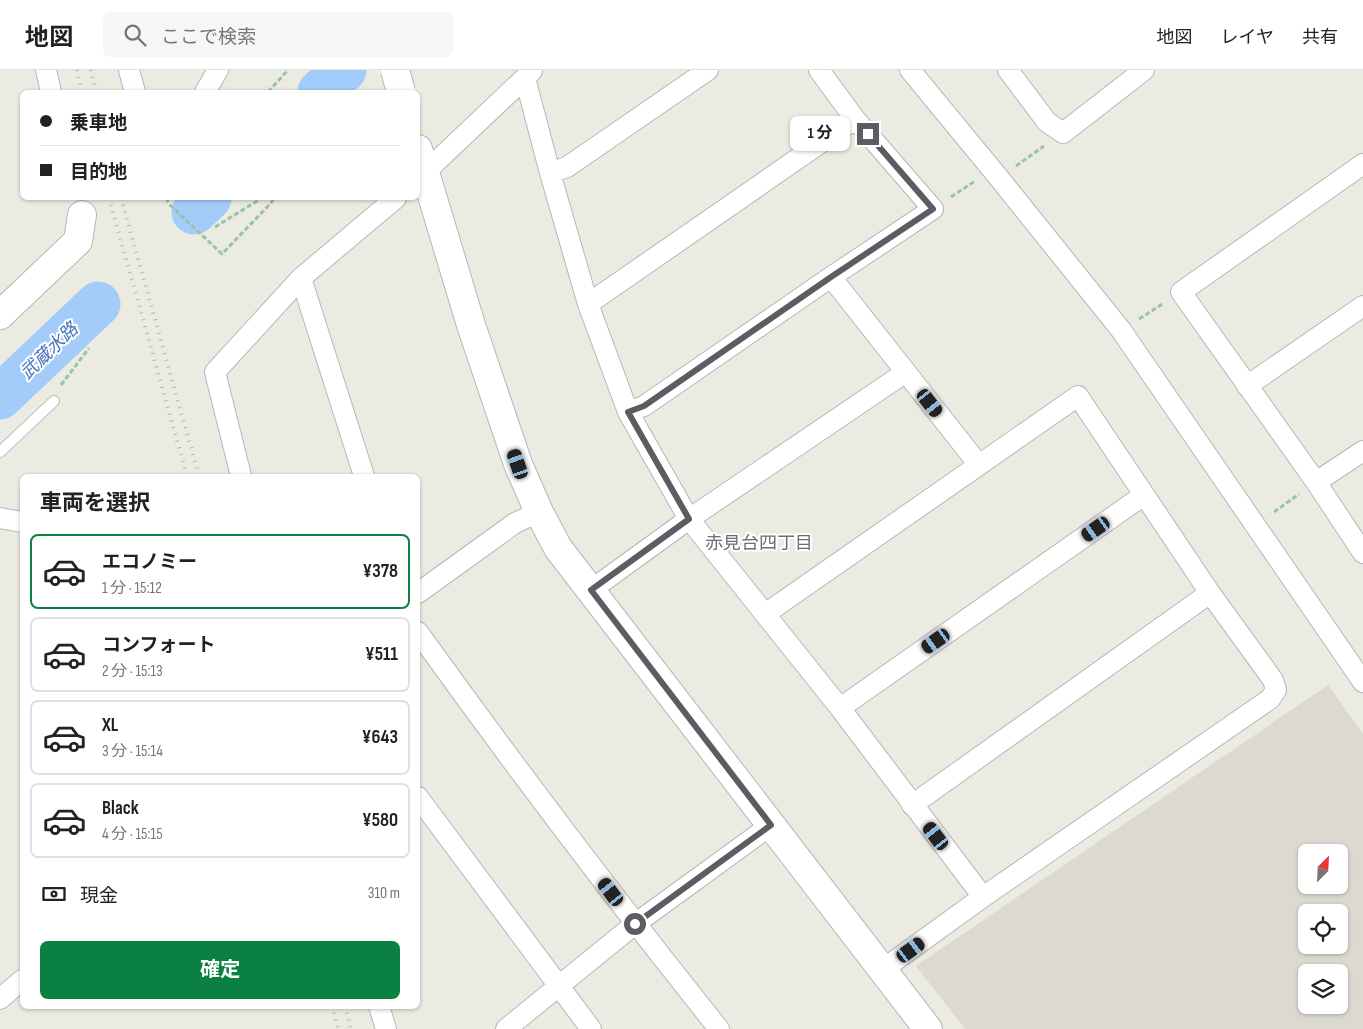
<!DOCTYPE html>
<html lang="ja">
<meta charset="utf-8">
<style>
body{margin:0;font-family:"Sofia Sans Condensed","Noto Sans JP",sans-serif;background:#f6f6f6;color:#222;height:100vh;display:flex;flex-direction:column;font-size:19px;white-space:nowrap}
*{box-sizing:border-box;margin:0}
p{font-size:16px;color:#767676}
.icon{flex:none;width:28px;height:28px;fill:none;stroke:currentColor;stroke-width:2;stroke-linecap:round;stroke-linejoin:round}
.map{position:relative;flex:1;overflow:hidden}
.panel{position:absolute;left:20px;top:404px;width:400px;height:535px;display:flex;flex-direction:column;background:#fff;border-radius:8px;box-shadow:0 1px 4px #0004}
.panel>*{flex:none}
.top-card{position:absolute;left:20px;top:20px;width:400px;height:110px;border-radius:8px;box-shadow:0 1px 4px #0004;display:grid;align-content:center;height:110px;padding:0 20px;background:#fff}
.needle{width:32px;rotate:24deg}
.controls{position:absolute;left:1298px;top:774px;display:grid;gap:10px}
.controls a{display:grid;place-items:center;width:50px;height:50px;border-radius:8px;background:#fff;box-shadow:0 1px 4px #0004;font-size:25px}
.end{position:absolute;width:22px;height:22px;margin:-11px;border:6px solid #5a5d62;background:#fff;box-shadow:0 0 0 2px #fff}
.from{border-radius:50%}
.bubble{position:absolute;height:35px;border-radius:8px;background:#fff;box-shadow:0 1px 4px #0004;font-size:16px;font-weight:700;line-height:35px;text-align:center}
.car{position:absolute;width:15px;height:30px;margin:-15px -8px;border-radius:6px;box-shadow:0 0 4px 1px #0007;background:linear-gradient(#222 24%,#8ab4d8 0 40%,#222 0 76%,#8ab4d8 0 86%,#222 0)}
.top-card b{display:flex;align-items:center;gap:18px;height:48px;font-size:19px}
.top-card b+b{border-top:1px solid #e0e0e0}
.top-card i{width:12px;height:12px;background:#222}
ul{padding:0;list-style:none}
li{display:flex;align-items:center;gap:15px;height:75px;margin:0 10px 8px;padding:0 10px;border:2px solid #e0e0e0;border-radius:8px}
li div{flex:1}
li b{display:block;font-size:19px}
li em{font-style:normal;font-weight:700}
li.current{border-color:#0b8043}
li>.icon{width:45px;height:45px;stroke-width:1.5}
h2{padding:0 20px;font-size:22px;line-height:60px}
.pay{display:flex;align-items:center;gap:12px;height:55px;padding:0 20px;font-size:19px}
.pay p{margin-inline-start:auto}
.action{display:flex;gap:10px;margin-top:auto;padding:10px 20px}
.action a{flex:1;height:58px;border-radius:8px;background:#0b8043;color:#fff;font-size:20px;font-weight:700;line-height:58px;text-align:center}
header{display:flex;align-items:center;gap:30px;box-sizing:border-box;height:70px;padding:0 25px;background:#fff;border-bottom:1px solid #e0e0e0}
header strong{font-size:24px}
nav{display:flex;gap:28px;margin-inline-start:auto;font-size:18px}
.search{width:350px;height:45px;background:#f6f6f6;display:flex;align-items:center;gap:12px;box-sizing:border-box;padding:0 18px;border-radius:8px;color:#767676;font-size:19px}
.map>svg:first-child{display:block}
</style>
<header>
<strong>地図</strong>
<div class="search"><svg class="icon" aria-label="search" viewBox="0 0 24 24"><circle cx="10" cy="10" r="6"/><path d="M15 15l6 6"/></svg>ここで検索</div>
<nav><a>地図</a><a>レイヤ</a><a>共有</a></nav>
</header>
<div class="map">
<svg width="1363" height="959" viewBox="0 0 1363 959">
<rect width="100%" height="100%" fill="#ecebe2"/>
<path fill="#dcdad0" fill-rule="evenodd" d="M1328,615L1363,664V959H965L916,896ZM1306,782H1339V815H1306ZM1306,842H1339V875H1306ZM1306,902H1339V935H1306Z"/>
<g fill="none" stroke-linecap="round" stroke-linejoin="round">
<path stroke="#a4ccfa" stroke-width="45" d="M320,22L344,0
M194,142L209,128
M0,327L98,234"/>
<g stroke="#b4b7bc" stroke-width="12">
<path id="lane" d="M0,382L54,331"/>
</g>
<g stroke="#b4b7bc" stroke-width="22">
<path id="street" d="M46,0L51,22
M129,0L135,22
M910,0L999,108L1121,260L1363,612
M1008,0L1047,52L1063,63L1144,0
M525,8L550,103L588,234L628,342L689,449L840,638L983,827
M205,22L218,0
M1363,94L1181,222L1316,412L1363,483
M550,103L567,97L708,0
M418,109L532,1
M831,207L979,395
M301,208L364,406
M588,234L855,49
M1247,316L1363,236
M628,342L644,336L831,207L933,139L855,49L819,0
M241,406L215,302L301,208L396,128
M1316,412L1363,381
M0,448L22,452
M591,520L689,449L906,302
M418,523L515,453L539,442
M765,544L1078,326L1210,523L1273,610L1276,620L1270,629L983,827L882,900
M418,562C515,697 615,829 719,959
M840,638L1144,425
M418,727L591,959
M912,735L1210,523
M0,929L22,910
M379,936L386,959
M506,959L635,854L771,755"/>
</g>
<g stroke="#b4b6bc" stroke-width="30">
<path id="secondary" d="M418,79L471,255L518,394L539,442L558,478L928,959
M0,245L78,171L82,145"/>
</g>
<path stroke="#99c3a9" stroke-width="3" stroke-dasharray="5 2.5" stroke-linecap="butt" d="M268,22L288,0
M1016,96L1044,76
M951,127L975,111
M166,128L169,134L222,184L271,133L274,128
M215,157L262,128
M1139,249L1164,233
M61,315L89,278
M1274,442L1299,424"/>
<use href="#lane" stroke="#fff" stroke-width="10"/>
<use href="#street" stroke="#fff" stroke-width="20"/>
<use href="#secondary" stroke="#fff" stroke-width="28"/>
<path stroke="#b3b4b4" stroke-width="4" stroke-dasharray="1 6" stroke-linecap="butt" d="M77,0L82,22
M91,0L96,22
M109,128L187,406
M121,128L199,406
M332,936L338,959
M345,936L351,959"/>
<g stroke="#b4b6bc" stroke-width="30" stroke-linecap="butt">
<path id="secondary-bridge" d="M395,0L401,22"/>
</g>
<use href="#secondary-bridge" stroke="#fff" stroke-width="28"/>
</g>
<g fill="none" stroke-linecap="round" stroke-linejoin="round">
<path stroke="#5a5d62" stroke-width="6" d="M635,854L771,755L591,520L689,449L628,342L644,336L831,207L933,139L868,64"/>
</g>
<g text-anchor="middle" stroke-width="4" stroke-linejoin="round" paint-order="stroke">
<g font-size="18" font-style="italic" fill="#4875bc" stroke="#fff">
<text transform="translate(49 281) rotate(-44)" y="6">武蔵水路</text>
</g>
<g font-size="18" fill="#6b6f74" stroke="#fff">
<text x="759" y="479">赤見台四丁目</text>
</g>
</g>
</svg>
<div class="controls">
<a><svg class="needle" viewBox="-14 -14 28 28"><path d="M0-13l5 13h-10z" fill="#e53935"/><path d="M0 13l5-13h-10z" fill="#767676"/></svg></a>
<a><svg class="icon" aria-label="locate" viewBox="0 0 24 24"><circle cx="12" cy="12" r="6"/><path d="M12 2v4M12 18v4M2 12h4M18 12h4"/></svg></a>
<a><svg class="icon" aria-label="layers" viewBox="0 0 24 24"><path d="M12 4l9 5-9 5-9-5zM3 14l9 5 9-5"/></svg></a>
</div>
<i class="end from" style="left:635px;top:854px"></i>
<i class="end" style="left:868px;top:64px"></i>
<div class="bubble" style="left:790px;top:46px;width:60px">1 分</div>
<i class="car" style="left:930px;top:333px;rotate:142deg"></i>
<i class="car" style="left:518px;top:394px;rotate:341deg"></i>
<i class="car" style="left:1096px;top:459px;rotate:235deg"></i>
<i class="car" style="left:936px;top:571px;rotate:235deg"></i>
<i class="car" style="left:936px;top:766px;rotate:323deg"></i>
<i class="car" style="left:611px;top:822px;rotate:323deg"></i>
<i class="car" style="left:911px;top:880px;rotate:54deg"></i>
<div class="top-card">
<b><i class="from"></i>乗車地</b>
<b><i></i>目的地</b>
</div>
<section class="panel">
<h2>車両を選択</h2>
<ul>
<li class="current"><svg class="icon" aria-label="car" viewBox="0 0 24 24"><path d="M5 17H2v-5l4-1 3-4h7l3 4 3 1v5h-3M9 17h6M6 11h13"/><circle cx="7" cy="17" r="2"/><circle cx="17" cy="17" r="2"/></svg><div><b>エコノミー</b><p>1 分 · 15:12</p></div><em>¥378</em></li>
<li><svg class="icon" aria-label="car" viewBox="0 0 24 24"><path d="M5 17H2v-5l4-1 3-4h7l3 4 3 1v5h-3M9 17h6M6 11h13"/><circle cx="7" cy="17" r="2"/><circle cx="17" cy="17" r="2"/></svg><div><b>コンフォート</b><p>2 分 · 15:13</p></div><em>¥511</em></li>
<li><svg class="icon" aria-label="car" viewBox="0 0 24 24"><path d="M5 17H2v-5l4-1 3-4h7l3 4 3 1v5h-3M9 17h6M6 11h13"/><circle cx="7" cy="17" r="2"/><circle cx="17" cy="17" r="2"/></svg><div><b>XL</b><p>3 分 · 15:14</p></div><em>¥643</em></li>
<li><svg class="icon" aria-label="car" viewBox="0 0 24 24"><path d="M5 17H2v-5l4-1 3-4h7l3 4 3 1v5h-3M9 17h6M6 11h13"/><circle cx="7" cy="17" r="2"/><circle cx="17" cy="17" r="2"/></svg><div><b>Black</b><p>4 分 · 15:15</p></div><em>¥580</em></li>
</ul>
<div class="pay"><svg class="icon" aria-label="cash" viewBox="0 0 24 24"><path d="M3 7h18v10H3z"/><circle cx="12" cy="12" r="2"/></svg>現金<p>310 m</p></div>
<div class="action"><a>確定</a></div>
</section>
</div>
